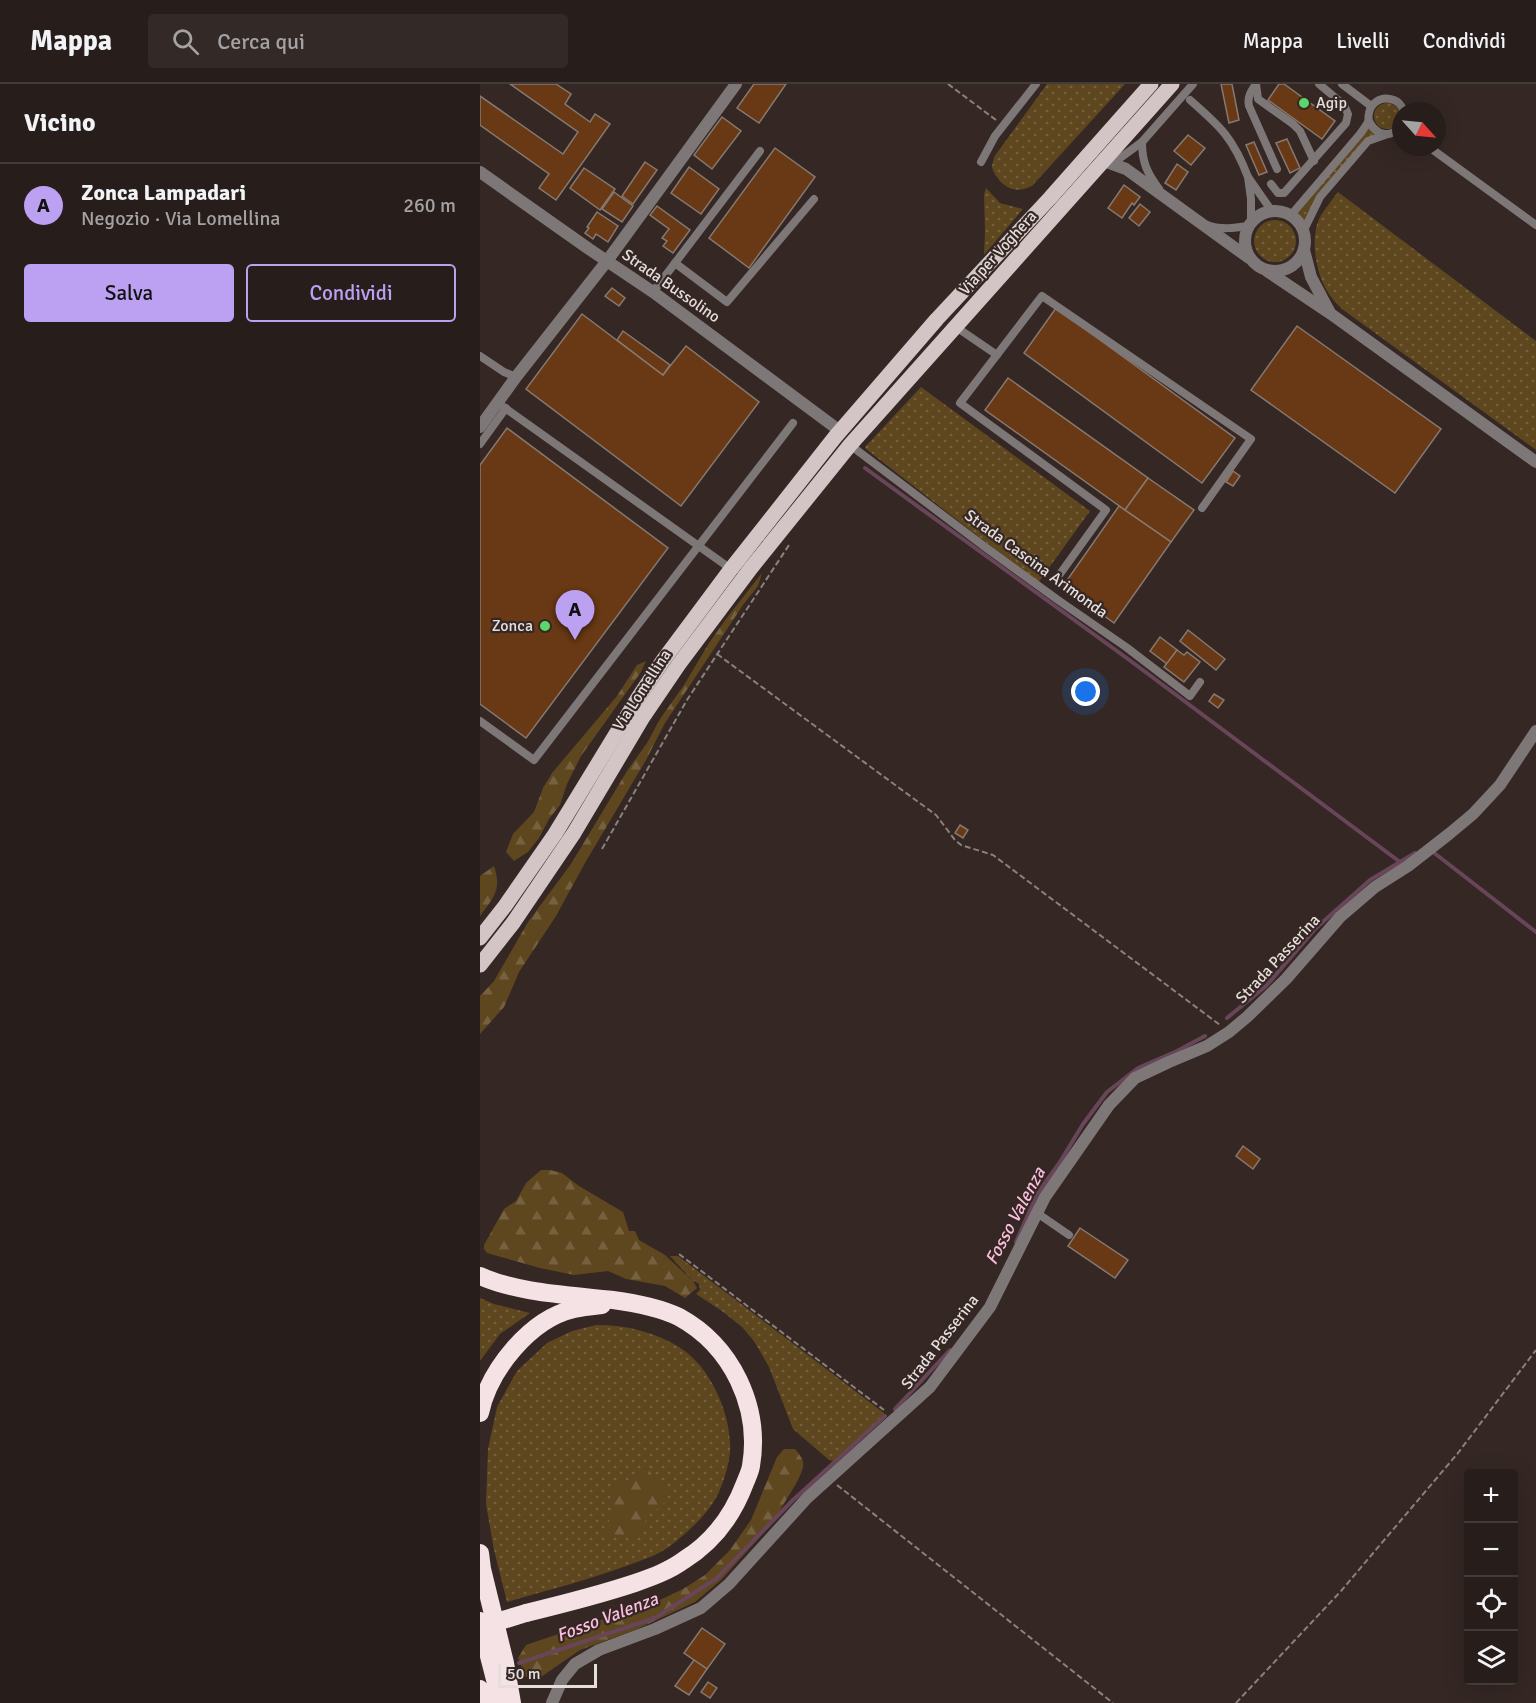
<!DOCTYPE html>
<html lang="it">
<meta charset="utf-8">
<style>
body{margin:0;font-family:Signika,sans-serif;background:#332a28;color:#f1f3f6}
.controls{position:absolute;right:18px;bottom:18px;display:grid;overflow:hidden;border-radius:6px;box-shadow:0 6px 24px #0002}
.controls button{width:54px;height:54px;display:grid;place-items:center;padding:0;border:0;border-bottom:2px solid #433b3a;background:#271d1b;color:#f1f3f6;font:30px sans-serif}
.compass{position:absolute;left:912px;top:18px;width:54px;height:54px;border-radius:50%;background:#271d1b;box-shadow:0 6px 24px #0002;rotate:117deg}
.scale{position:absolute;left:18px;bottom:15px;width:99px;box-sizing:border-box;padding-left:6px;border:3px solid #e6dedc;border-top:0;font-size:16px;line-height:21px;white-space:nowrap;color:#e6dedc;-webkit-text-stroke:4px #342724;paint-order:stroke}
.you{position:absolute;left:606px;top:608px;width:21px;height:21px;margin:-15px;border:4px solid #fff;border-radius:50%;background:#1a73e8;box-shadow:0 0 0 9px #1a73e833}
.badge{display:grid;place-items:center;width:39px;height:39px;border-radius:50%;background:#bca0f2;color:#111;font-size:20px;font-weight:700}
.pin{position:absolute;translate:-50% -50px;filter:drop-shadow(0 2px 3px #0008)}
.pin::after{content:'';position:absolute;top:32px;width:21px;height:18px;background:inherit;clip-path:polygon(0 0,100% 0,50% 100%)}
.list{margin:0;padding:0;list-style:none}
h2{display:flex;justify-content:space-between;align-items:center;height:78px;margin:0;padding:0 24px;font-size:26px}
h2 small{font-size:20px;font-weight:400;color:#a4a2a3}
.list li{display:grid;grid-template-columns:39px 1fr auto;gap:18px;align-items:center;box-sizing:border-box;height:84px;padding:0 24px;border-top:2px solid #433b3a}
.list b{display:block;font-size:22px;white-space:nowrap}
.list p{margin:0;font-size:20px;white-space:nowrap;color:#a4a2a3}
.list em{font-size:20px;font-style:normal;color:#a4a2a3}
.actions{display:flex;gap:12px;padding:18px 24px}
.actions a{flex:1;padding:14px 0;border:2px solid #bca0f2;border-radius:6px;text-align:center;font-size:21px;color:#bca0f2}
.actions .main{background:#bca0f2;color:#111}
.icon{flex:none;width:33px;height:33px;fill:none;stroke:currentColor;stroke-width:2;stroke-linecap:round;stroke-linejoin:round}
.map{position:relative;flex:none;width:1056px;height:1619px;overflow:hidden}
header{display:flex;align-items:center;gap:36px;box-sizing:border-box;height:84px;padding:0 30px;background:#271d1b;border-bottom:2px solid #433b3a}
header strong{font-size:28px}
nav{display:flex;gap:33px;margin-inline-start:auto;font-size:21px}
.search{width:420px;height:54px;background:#332a28;display:flex;align-items:center;gap:15px;box-sizing:border-box;padding:0 21px;border-radius:6px;color:#a4a2a3;font-size:22px}
main{display:flex}
aside{flex:1;background:#271d1b}
.map>svg:first-child{display:block}
.grass{fill:url(#grass-dots)}
.forest{fill:url(#forest-firs)}
.lines{fill:none;stroke-linecap:round;stroke-linejoin:round}
.stream{stroke:#684559;stroke-width:4}
.building{fill:#683914;stroke:#867971;stroke-width:1.5}
.path{stroke:#8a807d;stroke-width:2;stroke-dasharray:6 3;stroke-linecap:butt}
.lane{stroke:#7e7778;stroke-width:8}
.street{stroke:#7e7778;stroke-width:12}
.primary{stroke:#d3c4c5;stroke-width:15}
.highway{stroke:#f4e2e4;stroke-width:18}
.highway-bridge{stroke:#f4e2e4;stroke-width:18}
.poi-dot{fill:#5cd56d;stroke:#342724;stroke-width:2}
.labels{text-anchor:middle;dominant-baseline:central;stroke-width:4.5;stroke-linejoin:round;paint-order:stroke}
.poi-label{font-size:16px;fill:#e6dedc;stroke:#342724;text-anchor:start}
.street-label{font-size:16px;fill:#e6dedc;stroke:#342724}
.water-label{font-size:18px;font-style:italic;fill:#fbbede;stroke:#342724}
</style>
<header>
<strong>Mappa</strong>
<div class="search"><svg class="icon" aria-label="search" viewBox="0 0 24 24"><circle cx="10" cy="10" r="6"/><path d="M15 15l6 6"/></svg>Cerca qui</div>
<nav><a>Mappa</a><a>Livelli</a><a>Condividi</a></nav>
</header>
<main>
<aside>
<h2>Vicino<small></small></h2>
<ul class="list">
<li><span class="badge">A</span><div><b>Zonca Lampadari</b><p>Negozio · Via Lomellina</p></div><em>260 m</em></li>
</ul>
<div class="actions"><a class="main">Salva</a><a>Condividi</a></div>
</aside>
<div class="map">
<svg width="1056" height="1619" viewBox="0 0 1056 1619">
<defs>
<pattern id="grass-dots" width="8" height="8" patternUnits="userSpaceOnUse" patternTransform="scale(1.5)"><rect width="8" height="8" fill="#5e471f"/><path d="M2 2h.1M6 6h.1" fill="none" stroke="#75613f" stroke-width="1.8" stroke-linecap="round"/></pattern>
<pattern id="forest-firs" width="22" height="20" patternUnits="userSpaceOnUse" patternTransform="scale(1.5)"><rect width="22" height="20" fill="#5e471f"/><path d="M5 1l3.5 6h-7zM16 11l3.5 6h-7z" fill="#75613f"/></pattern>
</defs>
<rect width="100%" height="100%" fill="#342724"/>
<g class="grass">
<path d="M567,0H645L552,102C540,108 529,107 520,97C517,93 513,88 512,83C512,80 514,76 514,73Z"/>
<circle cx="907" cy="32" r="13"/>
<path d="M889,41L898,50L885,55L824,139L816,130Z"/>
<path d="M506,104L520,119L543,125L504,171L505,147L504,111Z"/>
<path d="M858,108L1056,257V366L862,225C857,220 851,214 847,207C836,189 830,155 839,135C844,126 852,116 858,108Z"/>
<circle cx="795" cy="157" r="21"/>
<path d="M441,303L610,427L558,499L386,365L385,363Z"/>
<path d="M190,1172H198L404,1329V1331L354,1377L349,1376L313,1345L289,1283L274,1257L262,1243L242,1227L216,1210L220,1206L219,1200L212,1196Z"/>
<path d="M0,1214L14,1220L50,1229L20,1250L0,1277Z"/>
<path d="M116,1241C147,1241 176,1248 202,1265C230,1284 249,1326 250,1359C251,1375 245,1394 239,1408C230,1428 211,1445 194,1459C181,1470 165,1475 149,1481C109,1496 68,1506 27,1518L14,1466L6,1420L8,1365L17,1323L37,1287L67,1259L92,1247Z"/>
</g>
<g class="forest">
<path d="M282,489L278,502L263,521L185,639L166,676L105,779L76,832L39,888L24,923L0,950V912L14,897L48,838L91,780L147,687L167,659L180,635L204,601L229,559L249,531Z"/>
<path d="M166,577L161,588L101,672L87,700L80,721L69,735L59,754L48,768L34,777L26,768L33,750L54,728L63,704L72,689L137,612L157,581Z"/>
<path d="M14,782C22,806 14,813 0,832V792Z"/>
<path d="M61,1086H70L82,1089L99,1102L143,1128L149,1147H155L159,1156L185,1171L213,1197L217,1204L205,1214L185,1202L146,1195L128,1187L94,1191L60,1184L7,1169L4,1165V1161L24,1125L36,1117L46,1099Z"/>
<path d="M304,1365H315C318,1369 322,1373 323,1378C326,1390 301,1421 295,1436L241,1496L215,1518L155,1546L100,1566L58,1595L46,1593L38,1574L46,1561L114,1538L163,1524L203,1505L225,1491L250,1466L271,1436L297,1373Z"/>
<path d="M170,1387L174,1396L183,1401C187,1419 186,1422 169,1429L161,1448L157,1452L145,1454L135,1452L125,1454C122,1444 131,1437 133,1427C133,1421 129,1414 130,1408C132,1398 143,1401 149,1398C160,1391 156,1389 170,1387Z"/>
</g>
<g class="lines">
<g class="stream">
<path d="M385,384L648,575L920,778"/>
<path d="M953,768L1056,848"/>
<path d="M747,934L786,902L836,844L890,796L935,769"/>
<path d="M536,1158L557,1110L580,1078L603,1040L627,1008L658,984L697,967L725,952"/>
<path d="M415,1325L470,1266"/>
<path d="M39,1579L175,1534L237,1494L313,1416L405,1332"/>
</g>
</g>
<g class="building">
<path d="M30,0H76L91,10L85,20L110,38L115,30L130,40L76,116L59,104L69,90L0,41V12L83,70L98,48Z"/>
<path d="M274,0H306L279,39L257,24Z"/>
<path d="M741,0H752L759,36L749,39Z"/>
<path d="M799,0H804L855,37L842,55L788,16Z"/>
<path d="M242,33L261,47L232,85L214,71Z"/>
<path d="M708,51L725,64L711,81L694,67Z"/>
<path d="M807,55L820,84L810,89L796,59Z"/>
<path d="M774,58L787,88L779,91L766,61Z"/>
<path d="M295,64L335,93L269,184L229,154Z"/>
<path d="M165,78L177,86L153,120L142,112Z"/>
<path d="M697,80L708,88L696,106L685,99Z"/>
<path d="M209,83L239,105L221,130L191,109Z"/>
<path d="M104,84L135,105L120,126L90,104Z"/>
<path d="M644,101L660,113L654,121L652,119L642,134L628,124Z"/>
<path d="M134,108L153,122L142,138L122,125Z"/>
<path d="M660,120L670,128L659,142L649,134Z"/>
<path d="M177,122L210,146L193,169L183,162L187,157L182,154L189,145L170,131Z"/>
<path d="M117,128L138,142L128,158L116,150L113,155L105,149L109,144L107,143Z"/>
<path d="M132,204L145,214L139,222L125,212Z"/>
<path d="M576,224L755,354L722,399L544,269Z"/>
<path d="M102,230L183,291L206,262L279,318L201,422L46,305Z"/>
<path d="M817,242L961,345L915,409L771,306Z"/>
<path d="M143,247L190,281L183,291L137,256Z"/>
<path d="M528,294L668,394L645,426L505,326Z"/>
<path d="M27,344L188,464L46,654L0,620V381Z"/>
<path d="M753,387L760,392L753,402L746,398Z"/>
<path d="M668,394L714,426L691,458L645,426Z"/>
<path d="M639,422L691,458L634,539L583,502Z"/>
<path d="M708,546L745,575L736,586L700,557Z"/>
<path d="M680,553L697,566L687,580L670,567Z"/>
<path d="M697,566L704,571L707,568L720,578L704,598L684,583Z"/>
<path d="M734,610L744,616L738,624L729,617Z"/>
<path d="M480,741L488,746L483,754L475,749Z"/>
<path d="M763,1062L780,1075L773,1085L756,1072Z"/>
<path d="M600,1144L648,1176L635,1194L588,1162Z"/>
<path d="M222,1544L245,1560L227,1585L204,1569Z"/>
<path d="M214,1576L227,1585L209,1611L195,1602Z"/>
<path d="M228,1598L237,1604L230,1614L221,1608Z"/>
</g>
<g class="lines">
<g class="path">
<path d="M468,0L516,36"/>
<path d="M237,570L456,731L475,756L481,761L513,771L740,941"/>
<path d="M122,765L207,616L309,461"/>
<path d="M199,1170L404,1326"/>
<path d="M357,1401L633,1619"/>
<path d="M756,1619L861,1507L978,1369L1056,1266"/>
</g>
<g class="lane">
<path d="M776,0L778,15L813,40L820,47L834,77"/>
<path d="M776,0C771,7 767,13 769,22L797,85"/>
<path d="M862,0L891,22"/>
<path d="M710,16C741,43 753,54 768,93"/>
<path d="M889,37C896,52 910,54 921,43"/>
<path d="M662,58C662,78 667,89 679,105"/>
<path d="M949,63L1056,141"/>
<path d="M501,78L515,52L556,0"/>
<path d="M632,80L662,58L713,0"/>
<path d="M791,100L798,109H804L866,39L868,30L864,21L839,0"/>
<path d="M811,131L880,50C882,47 886,42 888,38C889,35 888,32 889,29C891,19 900,13 910,15C918,16 921,21 924,27"/>
<path d="M771,138V115L768,93L791,126"/>
<path d="M727,141C740,146 755,144 768,142"/>
<path d="M824,146L840,113L888,57L908,50"/>
<path d="M195,179L247,218L334,115"/>
<path d="M173,208L280,67"/>
<path d="M476,243L517,271"/>
<path d="M0,272L24,288L36,293"/>
<path d="M18,319L251,485"/>
<path d="M0,360L26,324"/>
<path d="M370,361L505,463L578,516L646,563L710,612L720,598"/>
<path d="M580,490L626,426L480,319L562,212L771,355L722,424"/>
<path d="M0,637L54,676L313,339"/>
<path d="M557,1129L589,1151"/>
</g>
<g class="street">
<path d="M624,77L646,85L769,174"/>
<path d="M0,88L109,165L173,208L360,347"/>
<circle cx="795" cy="157" r="30"/>
<path d="M824,166L831,193L849,227"/>
<path d="M787,187L851,230L1056,378"/>
<path d="M0,343L36,293L127,177L256,0"/>
<path d="M72,1619L82,1596L95,1580L119,1566L175,1545L221,1524L249,1500L327,1414L450,1303L510,1223L565,1113L629,1021L655,994L689,978L727,962L749,948L767,933L806,895L860,833L895,803L928,782L969,750L993,730L1020,701L1056,647"/>
</g>
<g class="primary">
<path d="M0,854L25,822L75,750L158,614L184,575L251,485L355,353L457,235L570,114L671,0"/>
<path d="M0,881L33,839L94,749L163,633L199,580L271,484L370,361L692,0"/>
</g>
<g class="highway">
<path d="M0,1192C37,1209 92,1211 133,1216C156,1219 178,1223 199,1233C252,1262 281,1323 271,1382C270,1388 267,1394 265,1399C253,1431 233,1458 204,1476C189,1487 172,1493 155,1499C119,1511 83,1520 46,1529"/>
<path d="M0,1329C9,1286 50,1235 94,1225C103,1223 113,1222 122,1221"/>
<path d="M0,1469L2,1485L25,1579L32,1619"/>
<path d="M0,1537L21,1619"/>
<path d="M0,1605L4,1619"/>
</g>
<path class="highway-bridge" d="M0,1543L46,1529"/>
</g>
<g class="poi-dot">
<circle cx="824" cy="19" r="6"/>
<circle cx="65" cy="542" r="6"/>
</g>
<g class="labels">
<g class="poi-label">
<text x="836" y="19">Agip</text>
<text x="53" y="542" text-anchor="end">Zonca</text>
</g>
<g class="street-label">
<text transform="translate(518 169) rotate(-48)">Via per Voghera</text>
<text transform="translate(191 202) rotate(35)">Strada Bussolino</text>
<text transform="translate(556 480) rotate(36)">Strada Cascina Arimonda</text>
<text transform="translate(162 606) rotate(-57)">Via Lomellina</text>
<text transform="translate(798 875) rotate(-47)">Strada Passerina</text>
<text transform="translate(460 1258) rotate(-52)">Strada Passerina</text>
</g>
<g class="water-label">
<text transform="translate(535 1132) rotate(-62)">Fosso Valenza</text>
<text transform="translate(127 1533) rotate(-21)">Fosso Valenza</text>
</g>
</g>
</svg>
<div class="controls">
<button>+</button>
<button>−</button>
<button><svg class="icon" aria-label="locate" viewBox="0 0 24 24"><circle cx="12" cy="12" r="6"/><path d="M12 2v4M12 18v4M2 12h4M18 12h4"/></svg></button>
<button><svg class="icon" aria-label="layers" viewBox="0 0 24 24"><path d="M12 4l9 5-9 5-9-5zM3 14l9 5 9-5"/></svg></button>
</div>
<svg class="compass" viewBox="-18 -18 36 36"><path d="M0-13l5 13h-10z" fill="#e53935"/><path d="M0 13l5-13h-10z" fill="#a4a2a3"/></svg>
<div class="scale">50 m</div>
<div class="you"></div>
<div class="pin badge" style="left:95px;top:556px">A</div>
</div>
</main>
